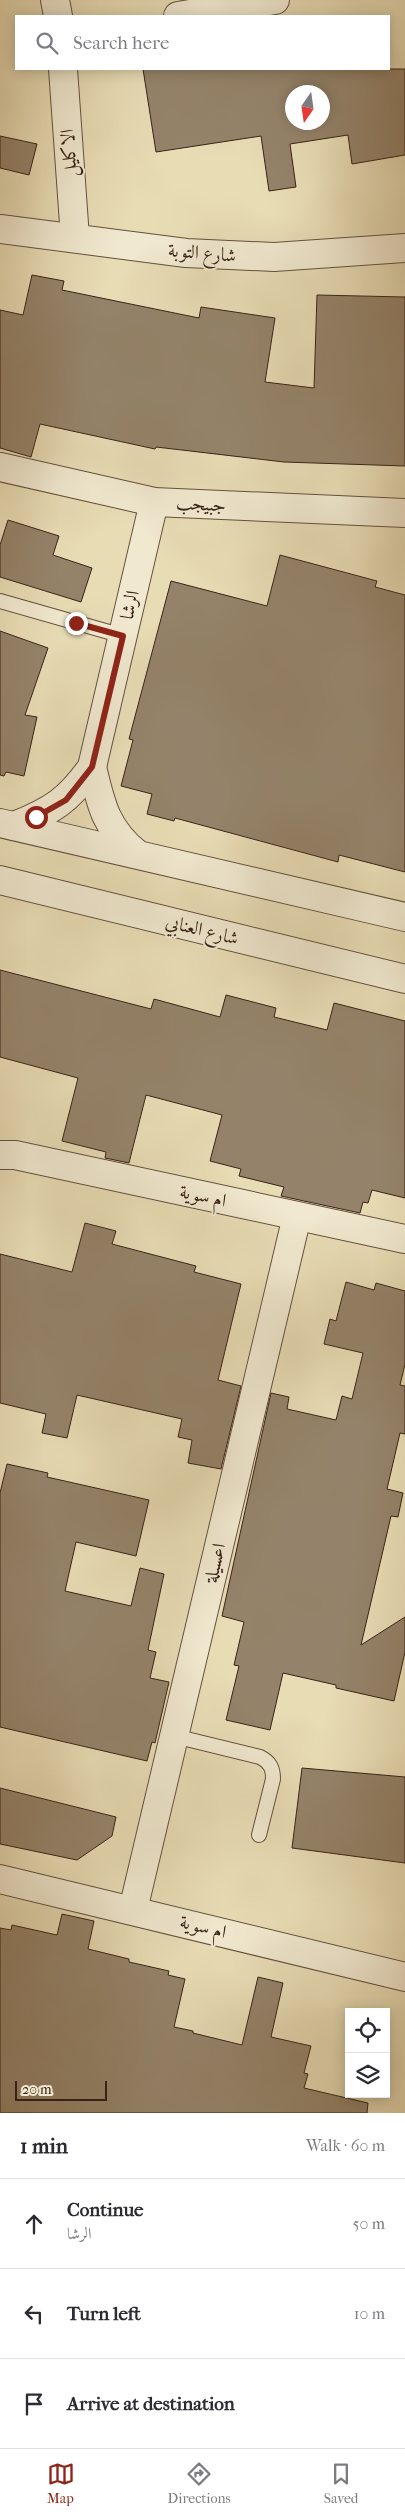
<!DOCTYPE html>
<meta charset="utf-8">
<style>
body{margin:0;font-family:"IM FELL French Canon",Amiri,serif;background:#f7f7f7;color:#2b2b33}
.controls{position:absolute;right:15px;bottom:15px;display:grid;overflow:hidden;border-radius:0px;box-shadow:0 2px 12px #0003}
.controls button{width:45px;height:45px;display:grid;place-items:center;padding:0;border:0;border-bottom:1px solid #e1e1e2;background:#fff;color:#2b2b33;font:25px sans-serif}
.compass{position:absolute;left:285px;top:85px;width:45px;height:45px;border-radius:50%;background:#fff;box-shadow:0 2px 12px #0003;rotate:193deg}
.scale{position:absolute;left:15px;bottom:12px;width:92px;box-sizing:border-box;padding-left:5px;border:2px solid #392318;border-top:0;font-size:14px;line-height:18px;white-space:nowrap;color:#392318;-webkit-text-stroke:4px #f0e8cf;paint-order:stroke}
.stop{position:absolute;width:15px;height:15px;margin:-11px;border:4px solid #8f2418;border-radius:50%;background:#fff}
.stop.end{background:#8f2418;border-color:#fff;box-shadow:0 1px 5px #0008}
.list{margin:0;padding:0;list-style:none}
h2{display:flex;justify-content:space-between;align-items:center;height:65px;margin:0;padding:0 20px;font-size:21px}
h2 small{font-size:16px;font-weight:400;color:#7c7c81}
.list li{display:grid;grid-template-columns:32px 1fr auto;gap:15px;align-items:center;box-sizing:border-box;height:90px;padding:0 20px;border-top:1px solid #e1e1e2}
.list b{display:block;font-size:19px;white-space:nowrap}
.list p{margin:0;font-size:16px;white-space:nowrap;color:#7c7c81}
.list em{font-size:16px;font-style:normal;color:#7c7c81}
.icon{flex:none;width:28px;height:28px;fill:none;stroke:currentColor;stroke-width:2;stroke-linecap:round;stroke-linejoin:round}
.map{position:relative;flex:none;width:405px;height:2113px;overflow:hidden}
.search{position:absolute;background:#fff;box-shadow:0 2px 12px #0003;left:15px;right:15px;top:15px;height:55px;display:flex;align-items:center;gap:12px;box-sizing:border-box;padding:0 18px;border-radius:0px;color:#7c7c81;font-size:19px}
.sheet{height:335px;background:#fff}
nav{display:flex;justify-content:space-around;align-items:center;box-sizing:border-box;height:70px;border-top:1px solid #e1e1e2;background:#fff;font-size:14px;color:#7c7c81}
nav a{display:grid;justify-items:center;gap:2px}
nav .on{color:#8f2418}
.map>svg:first-child{display:block}
.building{fill:#94836a;stroke:#392318;fill-rule:evenodd}
.lines{fill:none;stroke-linecap:round;stroke-linejoin:round}
.service-casing{stroke:#65513f;stroke-width:16}
.minor-casing{stroke:#65513f;stroke-width:30}
.tertiary-casing{stroke:#65513f;stroke-width:30}
.service{stroke:#f0e8cf;stroke-width:14}
.minor{stroke:#f0e8cf;stroke-width:28}
.tertiary{stroke:#f0e8cf;stroke-width:28}
.route{stroke:#8f2418;stroke-width:6}
.labels{text-anchor:middle;dominant-baseline:central;stroke-width:4;stroke-linejoin:round;paint-order:stroke}
.street-label{font-size:19px;fill:#392318;stroke:#f0e8cf}
</style>
<div class="map">
<svg width="405" height="2113" viewBox="0 0 405 2113">
<rect width="100%" height="100%" fill="#e8dcb5"/>
<filter id="stains"><feTurbulence type="fractalNoise" baseFrequency=".004" numOctaves="4"/><feColorMatrix values="0 0 0 0 .2 0 0 0 0 .09 0 0 0 0 .02 0 0 0 .5 -.17"/></filter>
<radialGradient id="worn" r=".72"><stop offset=".6" stop-color="#630" stop-opacity="0"/><stop offset="1" stop-color="#630" stop-opacity=".3"/></radialGradient>
<g class="building">
<path d="M143,69H405V155L352,164L348,135L290,144L296,187L269,191L261,136L156,152ZM292,92H322V122H292Z"/>
<path d="M0,136L37,144L29,175L0,168Z"/>
<path d="M32,275L64,281L62,290L199,318L201,307L275,318L265,382L314,388L317,295L405,297V466L284,462L156,447L155,449L40,424L31,457L0,448V310L23,315Z"/>
<path d="M8,520L59,536L53,555L92,568L81,602L0,577V545Z"/>
<path d="M280,555L377,581L375,587L405,595V872L339,855L338,862L175,818L174,821L147,814L152,794L121,786L133,740L129,739L171,581L267,606Z"/>
<path d="M0,631L48,648L25,715L37,717L24,776L6,772L4,776L0,775Z"/>
<path d="M0,970L151,1009L154,999L220,1017L226,995L276,1008L274,1017L327,1030L334,1003L405,1021V1198L372,1190L368,1203L363,1202L360,1213L281,1196L284,1187L239,1176L241,1169L210,1161L222,1115L146,1095L129,1163L105,1158L106,1152L62,1141L78,1078L0,1057Z"/>
<path d="M85,1223L116,1231L112,1244L196,1266L194,1272L241,1284L218,1380L241,1386L221,1469L188,1463L192,1440L178,1437L182,1419L77,1395L67,1438L42,1433L46,1414L0,1403V1254L72,1272Z"/>
<path d="M346,1282L374,1290L376,1283L405,1291V1364L400,1385L405,1386V1434L400,1433L387,1489L403,1493L398,1517L391,1516L361,1645L405,1617V1652L394,1701L336,1688V1685L283,1673L270,1730L226,1720L239,1666L234,1665L244,1622L222,1616L271,1393L289,1397L287,1409L336,1420L342,1396L352,1399L363,1353L324,1344L330,1319L336,1321Z"/>
<path d="M7,1464L48,1473L47,1477L149,1500L136,1556L76,1542L65,1591L131,1606L140,1568L164,1574L148,1650L156,1652L150,1678L169,1682L155,1743L152,1742L147,1761L0,1727V1493Z"/>
<path d="M302,1768L405,1777V1863L292,1848Z"/>
<path d="M0,1788L116,1817L112,1836L77,1860L0,1844Z"/>
<path d="M62,1914L94,1921L88,1949L129,1959V1962L169,1971L168,1975L185,1979L174,2027L193,2031V2033L242,2045L258,1977L283,1983L271,2037L311,2046L304,2073L308,2074L304,2088L368,2103L367,2113H0V1928L11,1930L12,1925L57,1935Z"/>
</g>
<g class="lines">
<defs>
<g id="service">
<path d="M0,601L123,636"/>
<path d="M174,1736L260,1757C270,1762 273,1768 273,1779L259,1835"/>
</g>
<g id="minor">
<path d="M55,0L58,16"/>
<path d="M178,16L275,0"/>
<path d="M63,69L75,238"/>
<path d="M0,467L154,502L405,513"/>
<path d="M92,767C101,805 106,829 137,854"/>
<path d="M14,826C52,811 69,800 92,767L154,502"/>
<path d="M0,1155H15L405,1239"/>
<path d="M0,1879L405,1977"/>
<path d="M133,1910L297,1216"/>
</g>
<g id="tertiary">
<path d="M0,229L186,253L274,257L405,248"/>
<path d="M0,823L405,917"/>
<path d="M0,880L405,979"/>
</g>
</defs>
<use href="#service" class="service-casing"/>
<use href="#minor" class="minor-casing"/>
<use href="#tertiary" class="tertiary-casing"/>
<use href="#service" class="service"/>
<use href="#minor" class="minor"/>
<use href="#tertiary" class="tertiary"/>
</g>
<g class="lines">
<path class="route" d="M36,817L66,800L92,767L123,636L76,623"/>
</g>
<g class="labels">
<g class="street-label">
<text transform="translate(69 153) rotate(-94)">الاكليل</text>
<text transform="translate(202 253) rotate(5)">شارع التوبة</text>
<text transform="translate(201 504) rotate(3)">جبيجب</text>
<text transform="translate(130 605) rotate(-77)">الرشا</text>
<text transform="translate(202 930) rotate(14)">شارع العنابي</text>
<text transform="translate(203 1196) rotate(12)">ام سوية</text>
<text transform="translate(215 1563) rotate(-77)">اعسيلة</text>
<text transform="translate(203 1927) rotate(14)">ام سوية</text>
</g>
</g>
<rect width="100%" height="100%" filter="url(#stains)"/>
<rect width="100%" height="100%" fill="url(#worn)"/>
</svg>
<div class="controls">
<button><svg class="icon" aria-label="locate" viewBox="0 0 24 24"><circle cx="12" cy="12" r="6"/><path d="M12 2v4M12 18v4M2 12h4M18 12h4"/></svg></button>
<button><svg class="icon" aria-label="layers" viewBox="0 0 24 24"><path d="M12 4l9 5-9 5-9-5zM3 14l9 5 9-5"/></svg></button>
</div>
<svg class="compass" viewBox="-18 -18 36 36"><path d="M0-13l5 13h-10z" fill="#e53935"/><path d="M0 13l5-13h-10z" fill="#7c7c81"/></svg>
<div class="scale">20 m</div>
<div class="stop" style="left:36px;top:817px"></div>
<div class="stop end" style="left:76px;top:623px"></div>
<div class="search"><svg class="icon" aria-label="search" viewBox="0 0 24 24"><circle cx="10" cy="10" r="6"/><path d="M15 15l6 6"/></svg>Search here</div>
</div>
<section class="sheet">
<h2>1 min<small>Walk · 60 m</small></h2>
<ul class="list">
<li><svg class="icon" aria-label="ahead" viewBox="0 0 24 24"><path d="M12 20V5M6 11l6-6 6 6"/></svg><div><b>Continue</b><p>الرشا</p></div><em>50 m</em></li>
<li><svg class="icon" aria-label="left" viewBox="0 0 24 24"><path d="M17 20v-9H6M10 6l-5 5 5 5"/></svg><div><b>Turn left</b></div><em>10 m</em></li>
<li><svg class="icon" aria-label="arrive" viewBox="0 0 24 24"><path d="M6 21V4h12l-3 4 3 4H6"/></svg><div><b>Arrive at destination</b></div></li>
</ul>
</section>
<nav>
<a class="on"><svg class="icon" aria-label="map" viewBox="0 0 24 24"><path d="M3 6l6-2 6 2 6-2v14l-6 2-6-2-6 2zM9 4v14M15 6v14"/></svg>Map</a>
<a><svg class="icon" aria-label="directions" viewBox="0 0 24 24"><path d="M12 3l9 9-9 9-9-9zM9 14v-3h6M13 9l2 2-2 2"/></svg>Directions</a>
<a><svg class="icon" aria-label="saved" viewBox="0 0 24 24"><path d="M7 4h10v16l-5-4-5 4z"/></svg>Saved</a>
</nav>
